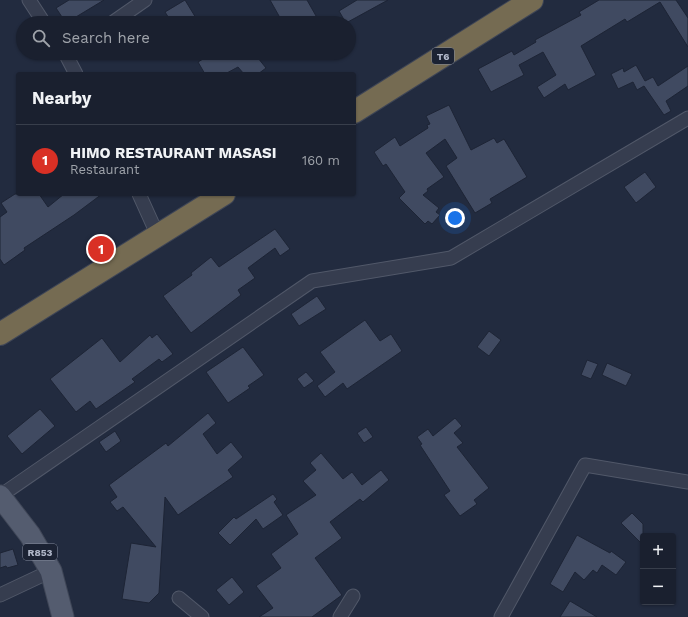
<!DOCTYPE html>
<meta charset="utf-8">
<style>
body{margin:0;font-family:"Work Sans",sans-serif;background:#272d3b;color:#f1f3f6}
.controls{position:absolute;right:12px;bottom:12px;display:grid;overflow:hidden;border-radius:4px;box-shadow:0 1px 3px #0004}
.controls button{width:36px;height:36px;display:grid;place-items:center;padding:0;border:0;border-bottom:1px solid #383e4b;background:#1a202f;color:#f1f3f6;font:20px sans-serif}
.you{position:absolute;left:455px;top:218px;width:14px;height:14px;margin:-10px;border:3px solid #fff;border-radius:50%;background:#1a73e8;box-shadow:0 0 0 6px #1a73e833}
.badge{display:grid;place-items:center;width:26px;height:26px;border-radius:50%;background:#d93025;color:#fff;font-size:13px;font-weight:700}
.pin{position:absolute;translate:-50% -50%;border:2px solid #fff;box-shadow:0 1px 4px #0006}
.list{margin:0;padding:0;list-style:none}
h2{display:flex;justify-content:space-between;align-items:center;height:52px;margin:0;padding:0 16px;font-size:17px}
h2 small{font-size:13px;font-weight:400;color:#9fa3aa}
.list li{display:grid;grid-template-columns:26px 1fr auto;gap:12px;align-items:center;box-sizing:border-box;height:72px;padding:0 16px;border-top:1px solid #383e4b}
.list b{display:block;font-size:15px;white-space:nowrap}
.list p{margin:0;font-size:13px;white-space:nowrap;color:#9fa3aa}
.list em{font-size:13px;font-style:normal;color:#9fa3aa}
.icon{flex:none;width:22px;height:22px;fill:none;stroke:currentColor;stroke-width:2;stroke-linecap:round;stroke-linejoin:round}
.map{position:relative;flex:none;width:688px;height:617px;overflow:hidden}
.search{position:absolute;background:#1a202f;box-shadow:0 1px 3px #0004;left:16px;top:16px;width:340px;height:44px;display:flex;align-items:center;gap:10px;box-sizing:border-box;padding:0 14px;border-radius:22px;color:#9fa3aa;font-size:15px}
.panel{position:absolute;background:#1a202f;box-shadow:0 1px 3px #0004;left:16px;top:72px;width:340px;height:124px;border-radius:4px}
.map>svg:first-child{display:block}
.building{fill:#404a61;stroke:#1d2435}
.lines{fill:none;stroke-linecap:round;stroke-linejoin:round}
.street-casing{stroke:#515869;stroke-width:15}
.primary-casing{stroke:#3f4657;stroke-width:23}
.highway-casing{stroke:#3e4556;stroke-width:24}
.street{stroke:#363d4f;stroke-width:13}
.primary{stroke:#545c6f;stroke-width:21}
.highway{stroke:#756b52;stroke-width:22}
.labels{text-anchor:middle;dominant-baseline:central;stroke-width:3;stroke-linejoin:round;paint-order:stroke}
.shield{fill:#1b2233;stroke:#848b9d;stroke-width:1}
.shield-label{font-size:10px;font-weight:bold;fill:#b1b8ca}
</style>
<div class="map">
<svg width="688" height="617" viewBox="0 0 688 617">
<rect width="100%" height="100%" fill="#222b3f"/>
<g class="building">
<path d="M69,0H104L66,23L56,8Z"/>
<path d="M185,0L199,23H172L165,12Z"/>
<path d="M270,0H307L320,23H283Z"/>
<path d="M357,0H388L346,23L339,11Z"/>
<path d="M599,0H676L688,18V47L660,2L627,22L625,19L581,46L596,75L568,90L565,84L544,98L537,87L556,75L543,52L519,65L524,75L491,92L478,69L512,51L514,55L536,42L535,40L581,15L579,12Z"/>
<path d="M213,53H235L238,58L245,53H254L266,68L258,74H244L238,67L225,74H205L198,62Z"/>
<path d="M636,65L645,81L653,77L658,86L688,66V86L666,101L671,111L664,115L644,86L637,90L633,82L618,89L611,74L623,68L624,72Z"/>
<path d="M449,105L471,150L494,138L497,143L504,139L527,177L490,199L492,203L475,213L446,166L457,158L445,139L426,153L444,177L427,189L428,191L423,195L439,208L436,212L440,215L432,224L428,221L425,224L399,198L405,192L386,164L383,166L374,152L395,137L400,146L428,128L427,125L430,124L426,116Z"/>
<path d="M645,172L656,187L636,203L624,187Z"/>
<path d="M15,194H39L48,207L64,194H102L74,215L24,248L25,250L4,265L0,259V217L7,212L1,203Z"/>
<path d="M275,229L290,249L280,256L275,248L248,268L255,278L238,290L241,295L191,333L163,296L192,275L191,273L211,257L219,267Z"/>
<path d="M317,296L326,309L299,326L291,314Z"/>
<path d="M365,320L380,341L391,334L402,351L347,389L343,383L325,397L317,386L335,372L320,352Z"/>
<path d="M489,331L501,340L489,356L477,347Z"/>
<path d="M157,334L173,354L162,362L159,359L132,379L135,382L96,409L90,401L76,412L50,379L102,338L120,362L150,335L152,338Z"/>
<path d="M243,347L264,375L248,386L250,388L228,403L206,372Z"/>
<path d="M587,360L598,364L591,379L581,375Z"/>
<path d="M607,363L632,374L626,386L602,375Z"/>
<path d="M306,372L314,381L304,388L297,379Z"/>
<path d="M40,409L55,426L22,454L7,436Z"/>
<path d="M208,413L216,423L203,434L217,454L231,442L243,457L228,470L233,477L178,515L165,497L159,593L149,603L122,599L131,543L156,547L123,507L117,511L110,502L117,497L109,485L166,443L168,446Z"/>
<path d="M455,418L462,426L454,433L463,443L457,447L489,488L474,500L477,504L460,516L444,495L450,491L420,445L422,444L417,437L428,429L433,436Z"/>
<path d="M366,427L373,437L364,443L357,433Z"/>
<path d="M115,431L121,441L106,452L99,442Z"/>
<path d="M321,453L343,479L352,472L362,485L381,470L389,480L363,502L360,499L330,522L342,538L315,558L342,595L312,617H259L273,608L256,586L281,568L271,554L298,534L286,515L316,495L303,481L316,470L310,463Z"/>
<path d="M273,494L277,499L274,502L283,515L263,529L256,519L230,545L218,533L234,517L236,519Z"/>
<path d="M632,513L643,524V545L621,523Z"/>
<path d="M577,535L610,553L611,551L626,562L616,575L602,565L597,573L593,570L584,580L575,572L563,592L550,584Z"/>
<path d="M13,549L18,565L7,568L6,566L0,568V553Z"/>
<path d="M232,577L244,592L229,605L216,590Z"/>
<path d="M570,601L597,617H560Z"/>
</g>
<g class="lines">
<defs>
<g id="street">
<path d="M29,0L44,23"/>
<path d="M112,23L145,0"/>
<path d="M65,53L76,74"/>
<path d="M139,194L158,236"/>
<path d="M0,496L312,281L451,258L688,118"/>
<path d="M0,595L51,571"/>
<path d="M179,598L202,617"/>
<path d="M340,617L353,596"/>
<path d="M501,617L585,465L688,482"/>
</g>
<path id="primary" d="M0,496L30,535L51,571L63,617"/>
<g id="highway">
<path d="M354,112L532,0"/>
<path d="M0,334L224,194"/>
</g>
</defs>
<use href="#street" class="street-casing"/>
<use href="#primary" class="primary-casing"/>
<use href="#highway" class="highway-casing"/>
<use href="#street" class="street"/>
<use href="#primary" class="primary"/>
<use href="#highway" class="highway"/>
</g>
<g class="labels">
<g class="shield">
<rect x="432" y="48" width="22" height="16" rx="3"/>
<rect x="23" y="544" width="34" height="16" rx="3"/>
</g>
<g class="shield-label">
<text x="443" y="56">T6</text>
<text x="40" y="552">R853</text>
</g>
</g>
</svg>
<div class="controls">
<button>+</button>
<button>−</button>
</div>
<div class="you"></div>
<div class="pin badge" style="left:101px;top:249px">1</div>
<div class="search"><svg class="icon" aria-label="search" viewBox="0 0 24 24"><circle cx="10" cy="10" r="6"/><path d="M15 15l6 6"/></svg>Search here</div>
<section class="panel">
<h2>Nearby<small></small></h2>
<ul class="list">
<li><span class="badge">1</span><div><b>HIMO RESTAURANT MASASI</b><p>Restaurant</p></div><em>160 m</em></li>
</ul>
</section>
</div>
